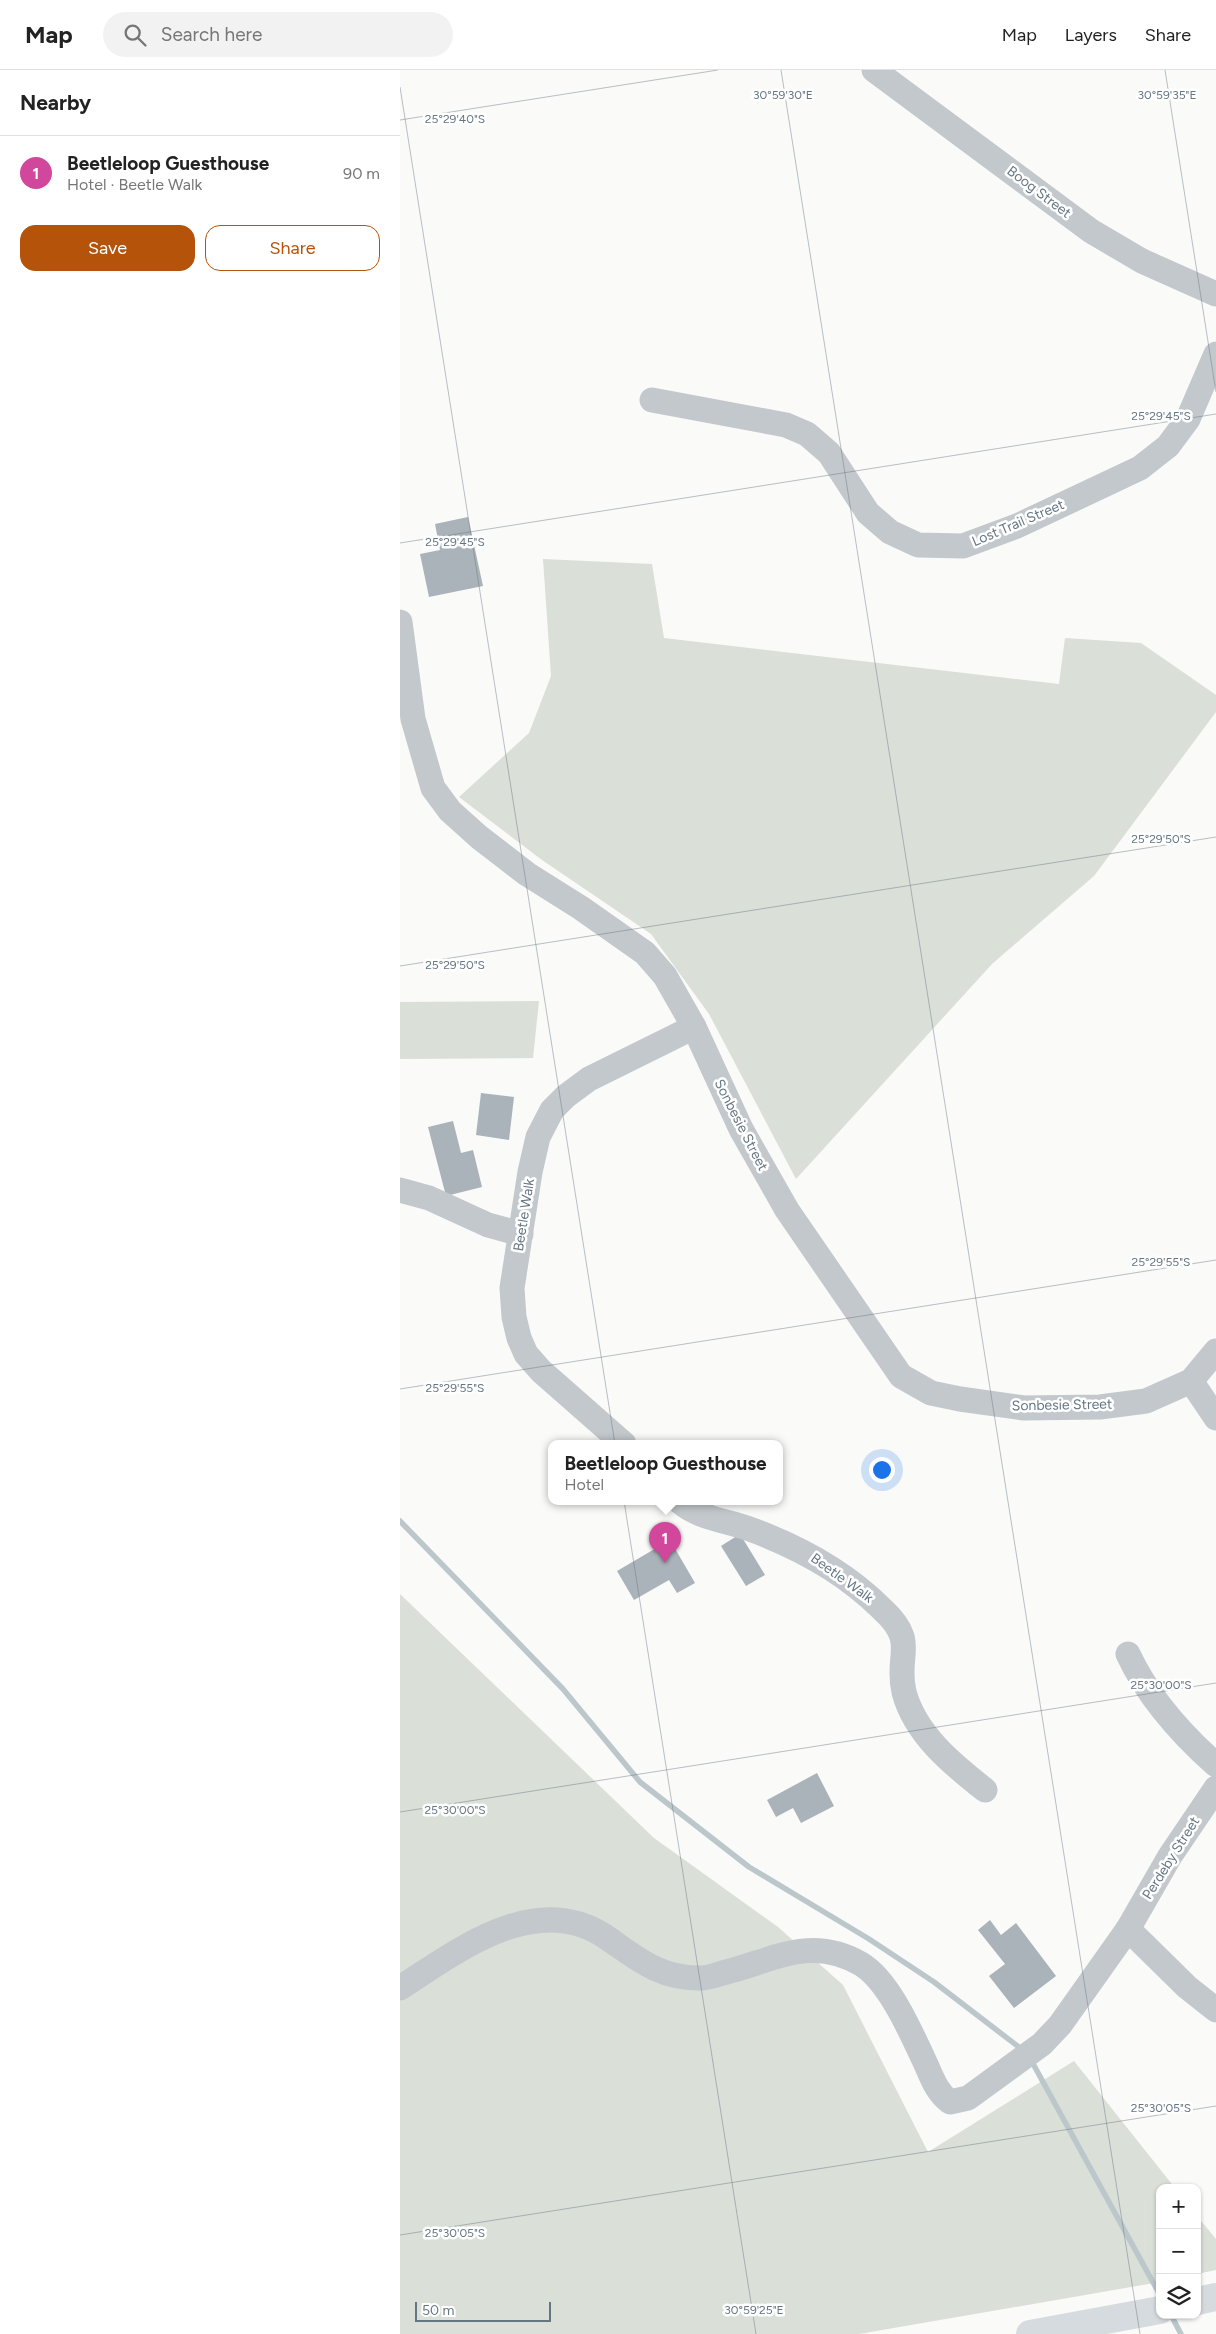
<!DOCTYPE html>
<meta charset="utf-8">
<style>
body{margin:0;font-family:Figtree,sans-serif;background:#f2f2f2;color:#222}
.controls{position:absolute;right:15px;bottom:15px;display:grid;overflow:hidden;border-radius:10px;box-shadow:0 1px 4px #0004}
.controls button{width:45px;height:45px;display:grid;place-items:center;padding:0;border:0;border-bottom:1px solid #e0e0e0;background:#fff;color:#222;font:25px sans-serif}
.scale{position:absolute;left:15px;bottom:12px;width:136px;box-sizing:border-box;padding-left:5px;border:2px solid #657683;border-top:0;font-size:14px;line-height:18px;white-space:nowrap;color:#657683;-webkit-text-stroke:4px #fff;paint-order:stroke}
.you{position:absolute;left:481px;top:1399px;width:18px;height:18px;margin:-12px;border:4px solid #fff;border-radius:50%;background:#1a73e8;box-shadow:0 0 0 8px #1a73e833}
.badge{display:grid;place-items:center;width:32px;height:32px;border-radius:50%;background:#b45309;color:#fff;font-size:16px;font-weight:700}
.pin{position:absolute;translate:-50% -41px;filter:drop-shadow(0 1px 2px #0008)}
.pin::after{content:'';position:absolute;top:26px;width:18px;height:15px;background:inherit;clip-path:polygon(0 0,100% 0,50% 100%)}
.popup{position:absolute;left:148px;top:1370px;width:235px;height:65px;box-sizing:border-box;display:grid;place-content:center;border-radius:10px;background:#fff;filter:drop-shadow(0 1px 4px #0005);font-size:16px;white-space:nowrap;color:#767676}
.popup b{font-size:19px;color:#222}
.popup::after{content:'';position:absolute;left:50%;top:100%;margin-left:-10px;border:10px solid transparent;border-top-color:#fff}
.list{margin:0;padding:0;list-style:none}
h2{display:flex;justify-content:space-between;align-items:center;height:65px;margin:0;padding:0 20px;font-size:21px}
h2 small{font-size:16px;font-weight:400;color:#767676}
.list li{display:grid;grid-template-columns:32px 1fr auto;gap:15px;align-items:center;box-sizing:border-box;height:75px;padding:0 20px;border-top:1px solid #e0e0e0}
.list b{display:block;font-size:19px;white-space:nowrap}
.list p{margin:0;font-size:16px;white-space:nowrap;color:#767676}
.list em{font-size:16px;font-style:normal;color:#767676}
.actions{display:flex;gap:10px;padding:15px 20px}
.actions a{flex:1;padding:11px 0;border:1px solid #b45309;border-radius:15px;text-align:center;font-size:18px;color:#b45309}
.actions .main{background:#b45309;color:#fff}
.icon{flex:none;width:28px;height:28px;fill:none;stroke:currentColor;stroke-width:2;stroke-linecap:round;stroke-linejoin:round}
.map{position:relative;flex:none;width:816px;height:2264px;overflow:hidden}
header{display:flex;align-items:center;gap:30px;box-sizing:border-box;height:70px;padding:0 25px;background:#fff;border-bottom:1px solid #e0e0e0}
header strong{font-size:24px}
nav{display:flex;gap:28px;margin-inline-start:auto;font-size:18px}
.search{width:350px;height:45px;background:#f2f2f2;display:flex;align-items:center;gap:12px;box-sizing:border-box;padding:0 18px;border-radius:28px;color:#767676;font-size:19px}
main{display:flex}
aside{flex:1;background:#fff}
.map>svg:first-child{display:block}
.green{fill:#dadfd7}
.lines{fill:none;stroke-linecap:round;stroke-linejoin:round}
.stream{stroke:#bbc7cb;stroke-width:5.5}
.building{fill:#aab3b9}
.minor{stroke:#c3c8cc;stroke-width:25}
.major{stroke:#d6dbdf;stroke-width:28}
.ticks{fill:none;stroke:#657683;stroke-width:1;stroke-opacity:0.45}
.labels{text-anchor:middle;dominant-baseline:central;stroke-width:5;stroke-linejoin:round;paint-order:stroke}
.street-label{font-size:14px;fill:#657683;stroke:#fff}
.ticks-label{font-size:12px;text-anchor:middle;fill:#657683;stroke:#fff;stroke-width:5;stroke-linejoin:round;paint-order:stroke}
</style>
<header>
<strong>Map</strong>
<div class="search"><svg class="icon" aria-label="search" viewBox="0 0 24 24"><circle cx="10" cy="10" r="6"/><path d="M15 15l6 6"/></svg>Search here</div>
<nav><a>Map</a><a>Layers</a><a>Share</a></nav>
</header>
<main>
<aside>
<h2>Nearby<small></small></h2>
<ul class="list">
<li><span class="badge" style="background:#d1479c">1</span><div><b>Beetleloop Guesthouse</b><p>Hotel · Beetle Walk</p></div><em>90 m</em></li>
</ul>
<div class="actions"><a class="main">Save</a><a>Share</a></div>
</aside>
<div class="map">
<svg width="816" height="2264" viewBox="0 0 816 2264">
<rect width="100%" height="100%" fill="#fafaf8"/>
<g class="green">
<path d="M143,489L252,494L264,568L659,614L665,568L741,573L816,625V642L694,806L592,894L396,1109L309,944L251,864L142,790L59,727L129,663L151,606Z"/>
<path d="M139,931L133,988L0,989V932Z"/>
<path d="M0,1524L254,1768L378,1857L443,1915L528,2082L674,1991L775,2118H760V2212L459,2264H0Z"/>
<path d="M797,2146L816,2169V2200L797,2204Z"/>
</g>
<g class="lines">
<g class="stream">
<path d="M0,1451L163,1619L240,1712L349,1797L469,1869L534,1912L624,1981"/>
<path d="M631,1990L760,2225"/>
<path d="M771,2245L781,2264"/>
</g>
</g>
<g class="building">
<path d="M68,447L83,516L29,527L20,484L40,480L35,454Z"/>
<path d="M81,1023L114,1027L109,1070L76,1065Z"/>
<path d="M53,1051L61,1083L73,1080L82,1117L46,1126L28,1057Z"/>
<path d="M340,1464L365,1505L346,1516L321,1476Z"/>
<path d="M270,1470L295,1513L277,1523L269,1510L234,1530L217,1501Z"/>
<path d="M417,1703L434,1736L401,1753L393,1738L376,1747L367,1730Z"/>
<path d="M590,1850L601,1865L616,1853L656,1906L614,1938L589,1906L605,1894L578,1860Z"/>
</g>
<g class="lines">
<g class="minor">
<path d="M474,0L691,161L742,191L816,224"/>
<path d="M252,330L386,355L407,364L429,383L468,443L490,462L518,475L563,476L617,456L740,398L768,376L788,349L816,284"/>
<path d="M0,552L13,649L33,718L50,741L79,767L127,804L181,838L245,883L265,906L294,957L341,1059L387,1140L501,1306L531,1323L560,1329L624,1338L700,1337L746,1331L791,1311L816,1281"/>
<path d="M0,1120L29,1128L88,1155L121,1164"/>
<path d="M791,1311L816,1348"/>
<path d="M224,1374L141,1301L126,1284L119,1268L114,1247L112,1218L130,1102L138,1067L152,1040L166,1026L189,1009L294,957"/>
<path d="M280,1432C299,1448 324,1450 347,1458C397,1476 444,1501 482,1539C519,1573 495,1584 504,1622C515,1664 552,1694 585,1720"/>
<path d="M728,1584C748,1627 780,1663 816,1695"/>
<path d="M728,1859L787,1917L816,1940"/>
<path d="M0,1918C59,1880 136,1820 206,1867C238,1889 260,1909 301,1908C310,1908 321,1903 330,1901C378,1888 413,1866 461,1894C488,1910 510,1960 523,1988C531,2004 535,2021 550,2032L568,2028L642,1974L660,1955L728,1859L770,1786L816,1718"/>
</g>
<g class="major">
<path d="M797,2231L816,2227"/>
<path d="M630,2264L760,2240"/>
</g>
</g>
<path class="ticks" d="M381,0L740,2264M765,0L816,322M0,17L356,2264M0,50L318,0M0,473L816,344M0,896L816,767M0,1319L816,1190M0,1742L816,1613M0,2165L816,2036"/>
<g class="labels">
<g class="street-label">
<text transform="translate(639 122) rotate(37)">Boog Street</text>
<text transform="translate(618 453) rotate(-23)">Lost Trail Street</text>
<text transform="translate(341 1055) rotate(63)">Sonbesie Street</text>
<text transform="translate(124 1145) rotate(-81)">Beetle Walk</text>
<text transform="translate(662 1335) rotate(-1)">Sonbesie Street</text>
<text transform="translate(442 1508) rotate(36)">Beetle Walk</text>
<text transform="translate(771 1788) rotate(-58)">Perdeby Street</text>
</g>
</g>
<g class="ticks-label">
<text x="383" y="29">30°59'30"E</text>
<text x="767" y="29">30°59'35"E</text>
<text x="55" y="53">25°29'40"S</text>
<text x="761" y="350">25°29'45"S</text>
<text x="55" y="476">25°29'45"S</text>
<text x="761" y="773">25°29'50"S</text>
<text x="55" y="899">25°29'50"S</text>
<text x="761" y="1196">25°29'55"S</text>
<text x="55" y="1322">25°29'55"S</text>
<text x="761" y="1619">25°30'00"S</text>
<text x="55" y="1744">25°30'00"S</text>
<text x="761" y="2042">25°30'05"S</text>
<text x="55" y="2167">25°30'05"S</text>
<text x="354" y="2244">30°59'25"E</text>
</g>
</svg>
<div class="controls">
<button>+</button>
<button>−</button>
<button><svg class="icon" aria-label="layers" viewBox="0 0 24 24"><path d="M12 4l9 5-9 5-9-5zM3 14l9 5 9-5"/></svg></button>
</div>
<div class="scale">50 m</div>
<div class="you"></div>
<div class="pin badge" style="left:265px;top:1493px;background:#d1479c">1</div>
<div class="popup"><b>Beetleloop Guesthouse</b>Hotel</div>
</div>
</main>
